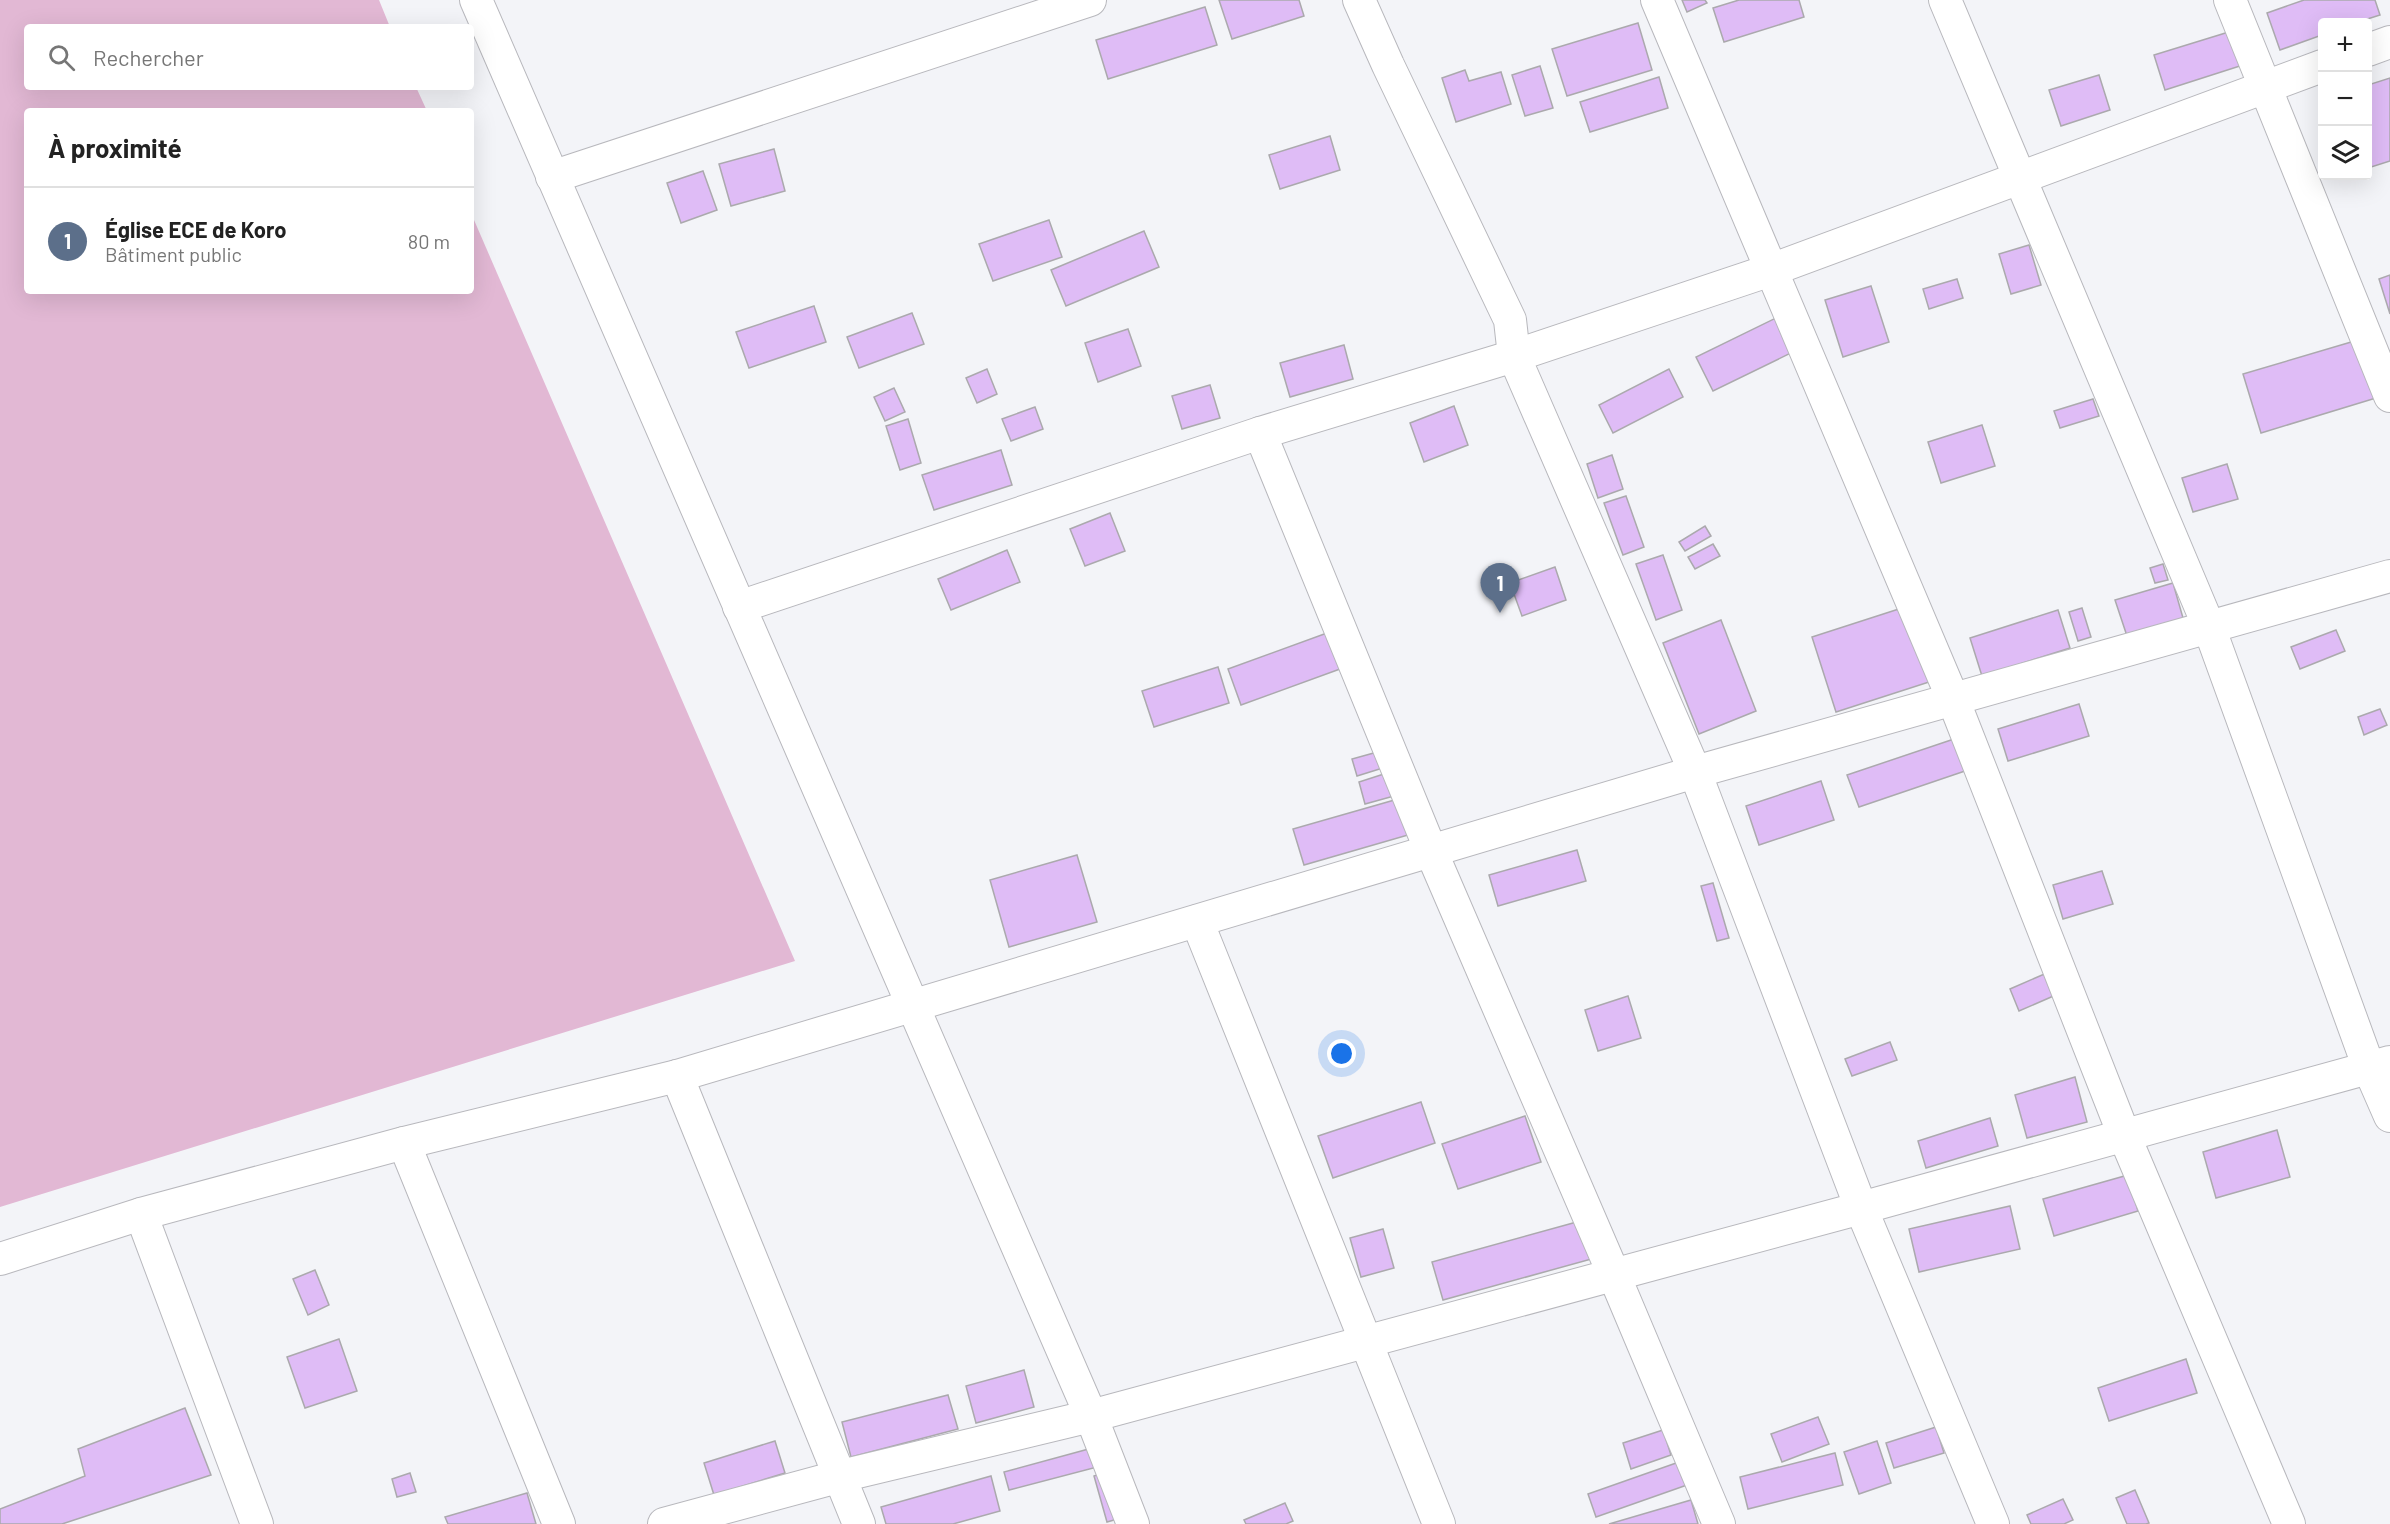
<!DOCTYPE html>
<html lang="fr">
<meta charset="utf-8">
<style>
body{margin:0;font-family:Barlow,sans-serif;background:#f2f2f2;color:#222}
.controls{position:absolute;right:18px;top:18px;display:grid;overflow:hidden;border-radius:6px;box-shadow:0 6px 24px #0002}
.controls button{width:54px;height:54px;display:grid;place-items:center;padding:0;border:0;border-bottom:2px solid #e0e0e0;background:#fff;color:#222;font:30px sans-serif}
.you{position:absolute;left:1342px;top:1054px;width:21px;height:21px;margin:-15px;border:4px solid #fff;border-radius:50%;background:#1a73e8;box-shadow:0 0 0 9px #1a73e833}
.badge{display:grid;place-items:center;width:39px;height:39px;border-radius:50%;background:#2563eb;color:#fff;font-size:20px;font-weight:700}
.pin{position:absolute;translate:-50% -50px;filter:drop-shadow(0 2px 3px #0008)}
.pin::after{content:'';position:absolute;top:32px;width:21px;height:18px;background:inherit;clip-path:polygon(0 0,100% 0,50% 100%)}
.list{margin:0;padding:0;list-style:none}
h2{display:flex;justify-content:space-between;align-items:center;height:78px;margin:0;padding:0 24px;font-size:26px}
h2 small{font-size:20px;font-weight:400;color:#767676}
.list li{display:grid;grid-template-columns:39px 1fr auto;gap:18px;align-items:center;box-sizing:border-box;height:108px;padding:0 24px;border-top:2px solid #e0e0e0}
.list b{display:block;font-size:22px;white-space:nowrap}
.list p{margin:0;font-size:20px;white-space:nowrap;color:#767676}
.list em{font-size:20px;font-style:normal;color:#767676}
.icon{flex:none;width:33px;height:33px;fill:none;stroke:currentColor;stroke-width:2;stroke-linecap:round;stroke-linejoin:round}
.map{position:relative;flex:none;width:2390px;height:1524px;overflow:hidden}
.search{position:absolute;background:#fff;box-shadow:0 6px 24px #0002;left:24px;top:24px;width:450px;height:66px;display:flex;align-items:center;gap:15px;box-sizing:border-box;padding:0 21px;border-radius:6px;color:#767676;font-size:22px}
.panel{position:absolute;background:#fff;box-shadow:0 6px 24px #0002;left:24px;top:108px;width:450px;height:186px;border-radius:6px}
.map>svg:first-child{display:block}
.green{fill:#e2b8d4}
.building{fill:#dfbcf6;stroke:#aba9ad;stroke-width:1.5}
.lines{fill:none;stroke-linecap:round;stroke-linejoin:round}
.minor-casing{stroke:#b8b8bd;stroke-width:34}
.minor{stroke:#fff;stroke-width:32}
</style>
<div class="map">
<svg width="2390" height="1524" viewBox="0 0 2390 1524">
<rect width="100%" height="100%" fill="#f3f4f8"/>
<path class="green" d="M0,0H379L390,27H27V87H416L427,111H27V291H471V213L795,961L0,1207Z"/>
<g class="building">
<path d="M1219,0H1299L1304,16L1232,39Z"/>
<path d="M1682,0H1705L1707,3L1687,12Z"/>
<path d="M1739,0H1799L1804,17L1724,42L1713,8Z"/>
<path d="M2304,0H2375L2380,15L2358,22H2322V35L2280,50L2267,13Z"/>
<path d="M1205,7L1217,45L1108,79L1096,40Z"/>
<path d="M1638,23L1652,70L1567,96L1552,49Z"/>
<path d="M2232,31L2243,65L2165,90L2154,55Z"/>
<path d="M1540,66L1553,108L1525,116L1512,75Z"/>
<path d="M1465,70L1469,81L1501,72L1511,104L1456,122L1442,78Z"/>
<path d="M2099,75L2110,110L2061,126L2049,90Z"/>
<path d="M1659,77L1668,108L1590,132L1580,102Z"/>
<path d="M2390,78V161L2368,168V85Z"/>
<path d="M1330,136L1340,170L1280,189L1269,155Z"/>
<path d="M774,149L785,191L731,206L719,164Z"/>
<path d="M703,171L717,210L681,223L667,183Z"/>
<path d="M1049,220L1062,257L993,281L979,244Z"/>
<path d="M1144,231L1159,267L1066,306L1051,270Z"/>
<path d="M2029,245L2041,285L2011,294L1999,254Z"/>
<path d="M2390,275V314L2379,279Z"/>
<path d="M1957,279L1963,298L1929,309L1923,289Z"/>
<path d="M1871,286L1889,342L1843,357L1825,300Z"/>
<path d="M814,306L826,342L749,368L736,332Z"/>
<path d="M912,313L924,344L859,368L847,337Z"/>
<path d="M1780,316L1797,350L1713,391L1696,357Z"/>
<path d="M1128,329L1141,366L1098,382L1085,343Z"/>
<path d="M2358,340L2376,398L2261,433L2243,374Z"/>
<path d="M1344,345L1353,379L1290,397L1280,363Z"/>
<path d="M987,369L997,394L977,403L966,378Z"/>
<path d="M1669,369L1683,397L1613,433L1599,405Z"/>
<path d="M1210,385L1220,418L1182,429L1172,396Z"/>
<path d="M894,388L905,412L885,421L874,397Z"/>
<path d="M2093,399L2099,416L2060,428L2054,411Z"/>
<path d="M1454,406L1468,445L1424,462L1410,423Z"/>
<path d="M1035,407L1043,429L1011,441L1002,419Z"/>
<path d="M908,419L921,463L900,470L886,426Z"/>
<path d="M1982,425L1995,466L1941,483L1928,442Z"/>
<path d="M1001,450L1012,485L934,510L922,475Z"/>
<path d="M1612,455L1623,489L1598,498L1587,464Z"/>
<path d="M2227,464L2238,499L2193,512L2182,478Z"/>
<path d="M1626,496L1644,547L1623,555L1604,503Z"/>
<path d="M1110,513L1125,551L1085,566L1070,529Z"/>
<path d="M1705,526L1711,536L1685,551L1679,542Z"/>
<path d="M1713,544L1720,556L1695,569L1688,557Z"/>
<path d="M1007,550L1020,582L951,610L938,579Z"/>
<path d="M1663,555L1682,610L1656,620L1636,564Z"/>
<path d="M2163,564L2168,580L2155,583L2150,568Z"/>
<path d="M1555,567L1566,600L1522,616L1510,583Z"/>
<path d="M2173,583L2183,618L2127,636L2115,600Z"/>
<path d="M1905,607L1929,682L1836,712L1812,637Z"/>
<path d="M2082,608L2091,637L2078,641L2069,612Z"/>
<path d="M2058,610L2070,648L1982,676L1970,638Z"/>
<path d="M1721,620L1756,711L1699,734L1663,643Z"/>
<path d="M2336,630L2345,651L2300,669L2291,647Z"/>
<path d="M1327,633L1340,669L1241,705L1228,669Z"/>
<path d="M1218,667L1229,703L1154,727L1142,691Z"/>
<path d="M2079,704L2089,736L2008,761L1998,729Z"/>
<path d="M2380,709L2387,725L2364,735L2358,717Z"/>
<path d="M1954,739L1965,771L1859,807L1847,775Z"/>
<path d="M1381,751L1386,767L1357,776L1352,759Z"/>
<path d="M1387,773L1394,796L1365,804L1359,782Z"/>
<path d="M1821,781L1834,820L1759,845L1746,806Z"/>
<path d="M1398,799L1408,835L1304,865L1293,829Z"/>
<path d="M1577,850L1586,881L1498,906L1489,875Z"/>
<path d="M1077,855L1097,922L1009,947L990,880Z"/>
<path d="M2102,871L2113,904L2063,919L2053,885Z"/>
<path d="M1713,883L1729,938L1717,941L1701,886Z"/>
<path d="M2049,972L2058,994L2019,1011L2010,989Z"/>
<path d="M1628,996L1641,1038L1598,1051L1585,1010Z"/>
<path d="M1890,1042L1897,1060L1852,1076L1845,1059Z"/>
<path d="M2075,1077L2087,1122L2027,1138L2015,1095Z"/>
<path d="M1421,1102L1435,1143L1333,1178L1318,1136Z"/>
<path d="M1525,1116L1541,1162L1458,1189L1442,1144Z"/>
<path d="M1990,1118L1998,1146L1926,1168L1918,1141Z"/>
<path d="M2277,1130L2290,1177L2216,1198L2203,1152Z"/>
<path d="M2128,1175L2138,1211L2054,1236L2043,1199Z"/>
<path d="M2010,1206L2020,1249L1919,1272L1909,1229Z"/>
<path d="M1584,1220L1595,1258L1443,1300L1432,1262Z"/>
<path d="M1383,1229L1394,1268L1361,1277L1350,1238Z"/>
<path d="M315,1270L329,1305L308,1315L293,1279Z"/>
<path d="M339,1339L357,1391L305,1408L287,1357Z"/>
<path d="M2186,1359L2197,1393L2109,1421L2098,1388Z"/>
<path d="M1024,1370L1034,1407L976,1423L966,1386Z"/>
<path d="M948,1395L958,1429L851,1457L842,1422Z"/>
<path d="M185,1408L211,1475L62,1524H0V1509L85,1476L78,1449Z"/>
<path d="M1818,1417L1829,1444L1782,1462L1771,1434Z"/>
<path d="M1936,1427L1944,1453L1894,1468L1886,1443Z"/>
<path d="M1663,1430L1671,1455L1631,1469L1623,1443Z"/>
<path d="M775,1441L785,1473L714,1495L704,1463Z"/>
<path d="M1877,1441L1891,1483L1859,1494L1844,1452Z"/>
<path d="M1096,1447L1101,1466L1009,1490L1004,1472Z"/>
<path d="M1835,1453L1843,1485L1748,1509L1740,1477Z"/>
<path d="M1679,1462L1687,1485L1596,1517L1588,1494Z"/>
<path d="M1107,1472L1121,1518L1107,1522L1094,1476Z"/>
<path d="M410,1473L416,1492L397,1497L392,1479Z"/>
<path d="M991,1476L1000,1511L953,1524H886L881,1507Z"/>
<path d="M2135,1490L2149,1523L2146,1524H2127L2116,1498Z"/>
<path d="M527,1493L536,1524H448L445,1517Z"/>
<path d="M2063,1499L2073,1520L2064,1524H2031L2027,1515Z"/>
<path d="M1691,1500L1698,1524H1609Z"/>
<path d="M1285,1503L1293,1521L1286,1524H1246L1244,1520Z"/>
</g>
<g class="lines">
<defs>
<g id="minor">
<path d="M476,0L1091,1416L1133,1524"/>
<path d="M1359,0L1388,65L1510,320L1514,356L1695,772L1861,1208L1993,1524"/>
<path d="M1657,0L1953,699L2124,1135L2289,1524"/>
<path d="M1945,0L2209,627L2369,1068L2390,1116"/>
<path d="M2230,0L2390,396"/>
<path d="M2368,50L2390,42"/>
<path d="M552,177L1090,0"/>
<path d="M1260,433L1431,851L1614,1275L1719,1524"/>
<path d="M739,607L1260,433L1514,356L1771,270L2322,66"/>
<path d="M1197,921L1439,1524"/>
<path d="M677,1076L859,1524"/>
<path d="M404,1143L559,1524"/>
<path d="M141,1214L257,1524"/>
<path d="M0,1259L141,1214L404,1143L677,1076L1695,772L2390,576"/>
<path d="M664,1524L841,1476L1091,1416L1861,1208L2390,1062"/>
</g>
</defs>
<use href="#minor" class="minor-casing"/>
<use href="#minor" class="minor"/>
</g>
</svg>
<div class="controls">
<button>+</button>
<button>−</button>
<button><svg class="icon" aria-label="layers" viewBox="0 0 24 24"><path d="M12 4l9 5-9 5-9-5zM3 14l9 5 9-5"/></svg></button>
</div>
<div class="you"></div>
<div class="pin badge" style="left:1500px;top:613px;background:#5c6f8a">1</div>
<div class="search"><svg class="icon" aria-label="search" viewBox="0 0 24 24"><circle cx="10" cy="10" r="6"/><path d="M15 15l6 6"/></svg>Rechercher</div>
<section class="panel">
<h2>À proximité<small></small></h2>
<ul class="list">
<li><span class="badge" style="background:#5c6f8a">1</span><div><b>Église ECE de Koro</b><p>Bâtiment public</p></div><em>80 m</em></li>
</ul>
</section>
</div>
